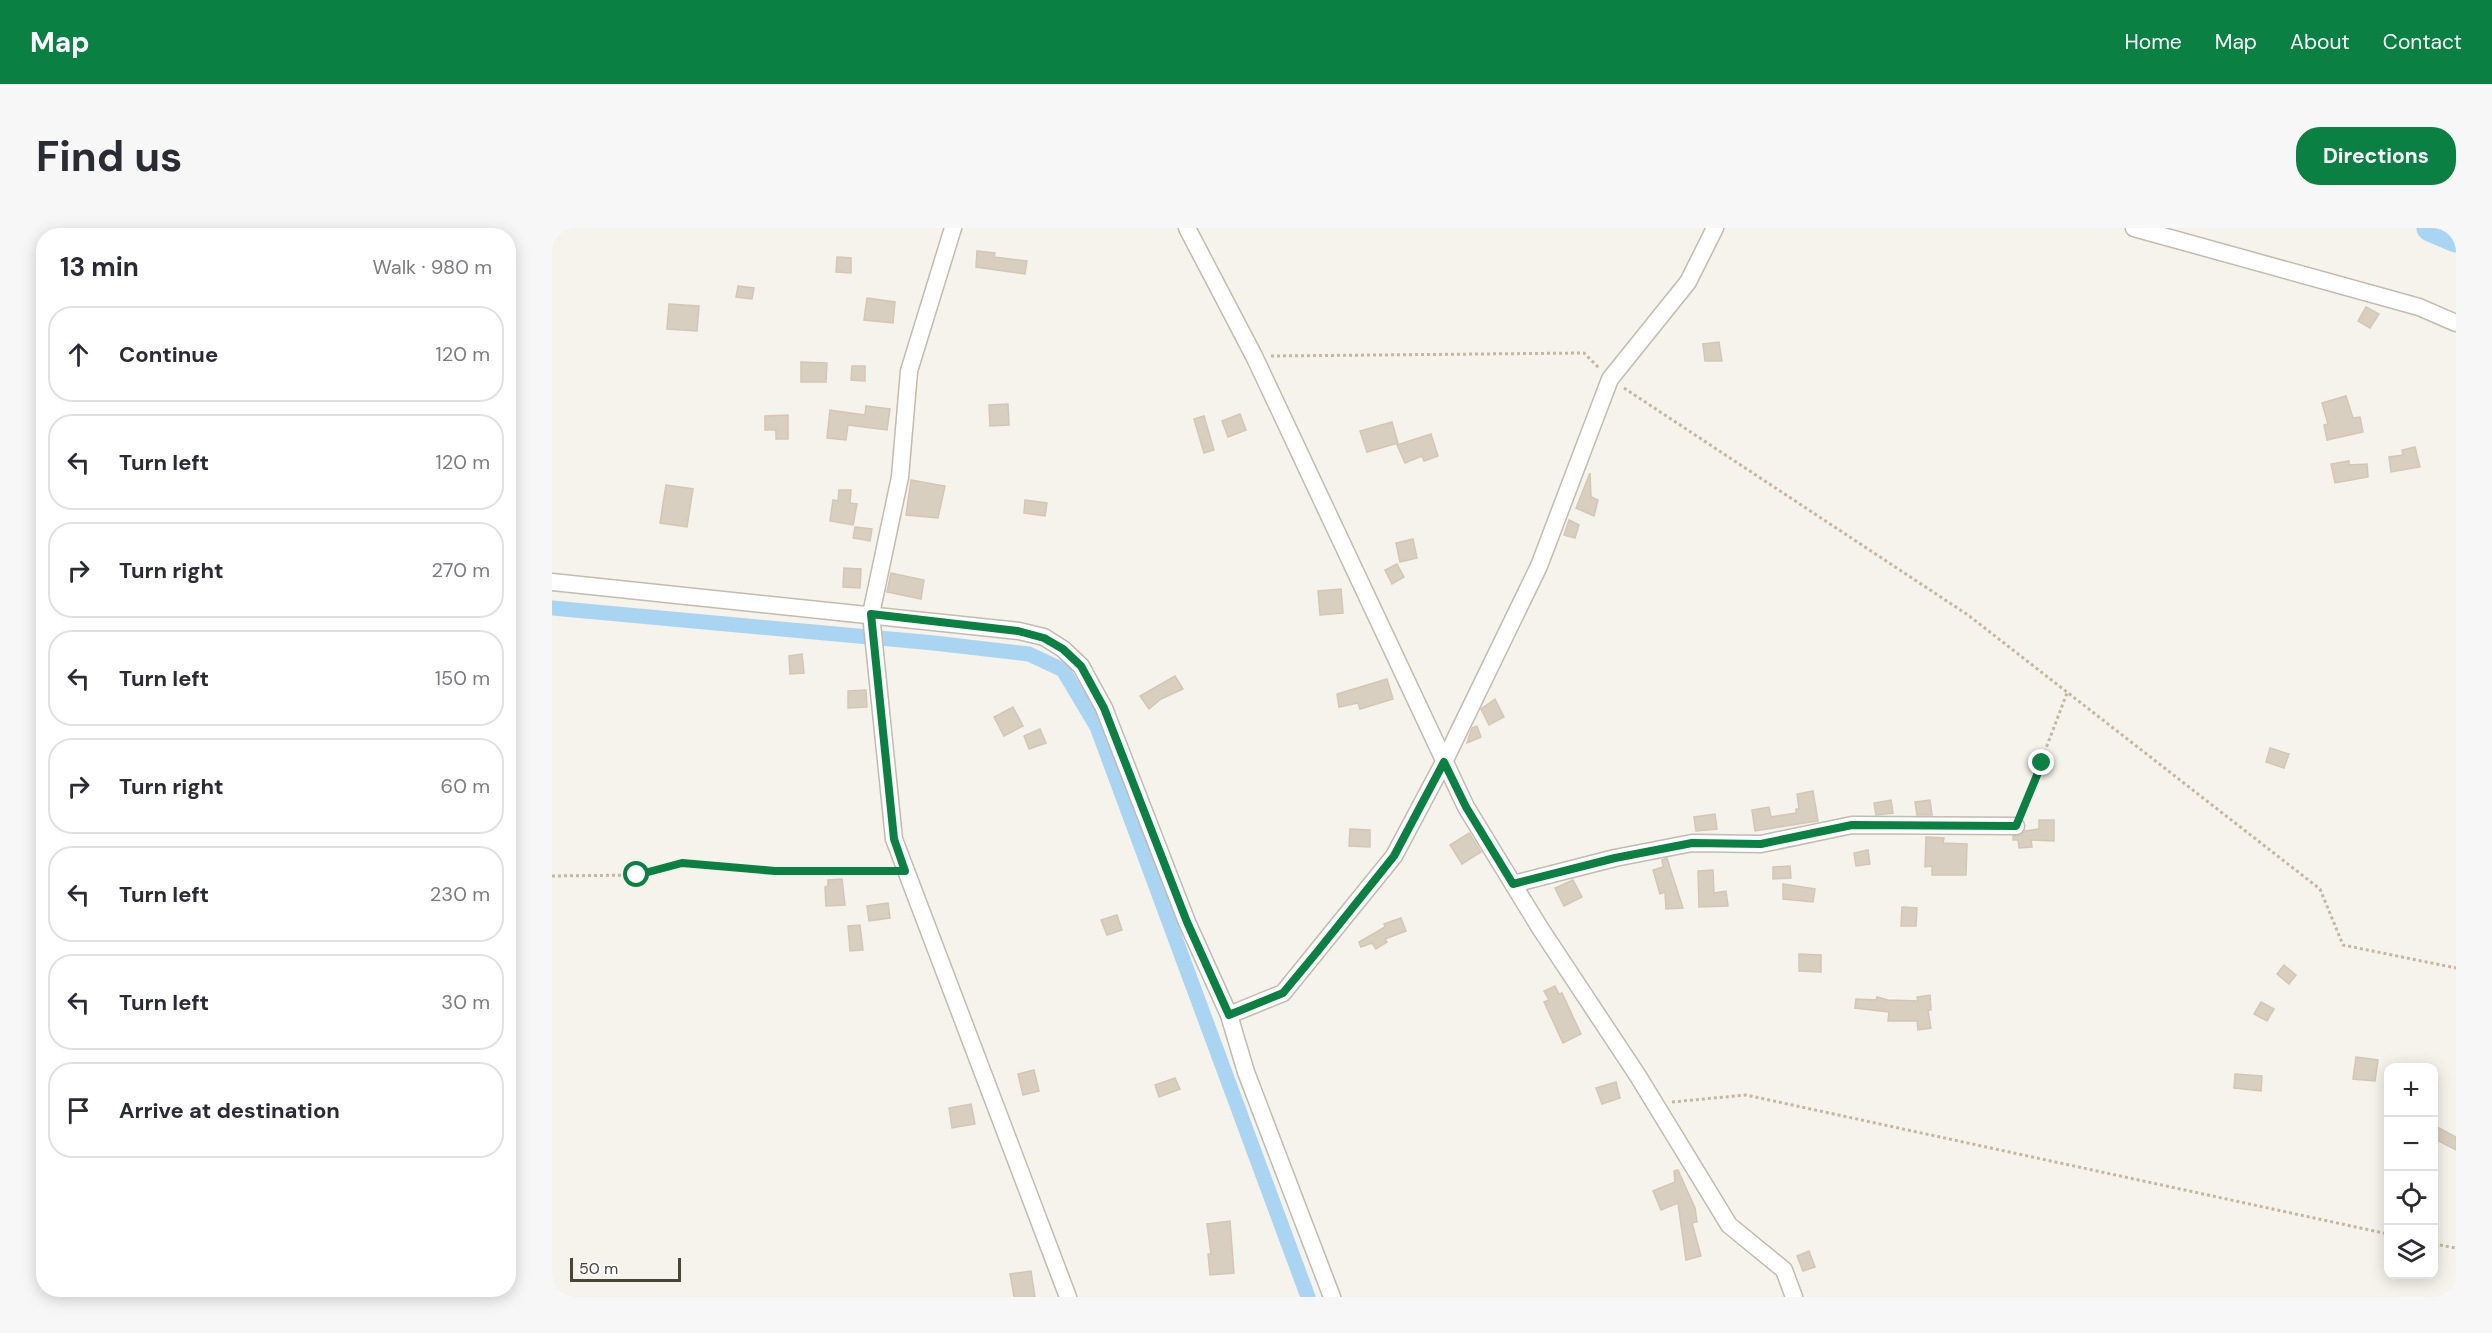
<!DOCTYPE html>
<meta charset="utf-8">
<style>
body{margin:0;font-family:"DM Sans",sans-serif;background:#f7f7f7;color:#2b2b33}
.controls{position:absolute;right:18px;bottom:18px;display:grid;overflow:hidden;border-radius:12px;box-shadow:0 3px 15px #0003}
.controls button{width:54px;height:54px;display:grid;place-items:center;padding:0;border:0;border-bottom:2px solid #e1e1e2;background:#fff;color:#2b2b33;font:30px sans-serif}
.scale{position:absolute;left:18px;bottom:15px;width:111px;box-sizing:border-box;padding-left:6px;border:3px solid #4b4439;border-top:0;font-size:16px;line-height:21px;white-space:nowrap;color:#4b4439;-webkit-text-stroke:4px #fff;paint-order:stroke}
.stop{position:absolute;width:18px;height:18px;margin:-14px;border:4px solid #0b8043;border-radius:50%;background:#fff}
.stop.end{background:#0b8043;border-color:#fff;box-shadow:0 2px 6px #0008}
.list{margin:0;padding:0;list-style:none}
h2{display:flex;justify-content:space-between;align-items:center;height:78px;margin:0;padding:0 24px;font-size:26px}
h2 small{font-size:20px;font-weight:400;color:#7c7c81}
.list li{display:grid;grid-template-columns:39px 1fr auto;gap:18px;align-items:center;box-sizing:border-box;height:96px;margin:0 12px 12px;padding:0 12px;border:2px solid #e1e1e2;border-radius:24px}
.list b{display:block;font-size:22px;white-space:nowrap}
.list em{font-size:20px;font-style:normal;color:#7c7c81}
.icon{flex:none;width:33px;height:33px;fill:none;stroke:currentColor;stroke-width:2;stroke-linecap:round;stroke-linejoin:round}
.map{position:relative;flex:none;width:1904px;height:1069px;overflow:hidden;border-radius:24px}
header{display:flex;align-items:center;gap:36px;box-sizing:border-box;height:84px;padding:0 30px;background:#0b8043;color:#fff}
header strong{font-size:28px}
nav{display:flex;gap:33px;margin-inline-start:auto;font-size:21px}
.intro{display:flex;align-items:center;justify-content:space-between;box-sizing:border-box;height:144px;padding:0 36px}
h1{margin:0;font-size:42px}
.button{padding:15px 27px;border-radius:24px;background:#0b8043;color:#fff;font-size:21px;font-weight:700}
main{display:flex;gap:36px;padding:0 36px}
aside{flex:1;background:#fff;border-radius:24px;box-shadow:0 3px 15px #0003}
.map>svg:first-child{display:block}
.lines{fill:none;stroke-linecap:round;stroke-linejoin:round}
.canal{stroke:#a9d4f2;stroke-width:15}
.river{stroke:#a9d4f2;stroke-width:27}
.building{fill:#d8cfc1;stroke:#d3c7b4;stroke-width:1.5}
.minor-casing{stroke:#c2bbae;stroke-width:19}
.path{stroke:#c4b79f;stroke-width:3;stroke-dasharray:3 3;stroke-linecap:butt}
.minor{stroke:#fff;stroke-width:16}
.route{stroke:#0b8043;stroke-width:8}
</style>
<header>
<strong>Map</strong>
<nav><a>Home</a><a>Map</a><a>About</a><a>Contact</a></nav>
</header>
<div class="intro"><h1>Find us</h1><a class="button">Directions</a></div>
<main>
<aside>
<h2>13 min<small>Walk · 980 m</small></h2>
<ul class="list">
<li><svg class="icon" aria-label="ahead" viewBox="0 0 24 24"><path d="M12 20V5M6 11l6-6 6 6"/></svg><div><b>Continue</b></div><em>120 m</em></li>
<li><svg class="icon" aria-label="left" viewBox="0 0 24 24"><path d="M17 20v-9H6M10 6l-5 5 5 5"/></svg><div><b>Turn left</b></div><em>120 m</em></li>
<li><svg class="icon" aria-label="right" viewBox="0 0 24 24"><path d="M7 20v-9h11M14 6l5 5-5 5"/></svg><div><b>Turn right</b></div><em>270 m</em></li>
<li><svg class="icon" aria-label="left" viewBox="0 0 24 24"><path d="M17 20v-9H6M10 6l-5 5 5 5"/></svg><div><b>Turn left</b></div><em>150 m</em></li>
<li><svg class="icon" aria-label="right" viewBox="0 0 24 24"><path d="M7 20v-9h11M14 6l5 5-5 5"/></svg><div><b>Turn right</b></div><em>60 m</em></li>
<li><svg class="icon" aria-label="left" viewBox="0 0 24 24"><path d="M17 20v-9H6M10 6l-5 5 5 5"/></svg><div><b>Turn left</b></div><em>230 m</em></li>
<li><svg class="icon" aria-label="left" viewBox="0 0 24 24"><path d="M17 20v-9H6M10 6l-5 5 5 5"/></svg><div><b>Turn left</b></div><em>30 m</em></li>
<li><svg class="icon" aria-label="arrive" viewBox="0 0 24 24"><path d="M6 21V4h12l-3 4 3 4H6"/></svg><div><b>Arrive at destination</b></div></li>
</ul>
</aside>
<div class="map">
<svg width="1904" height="1069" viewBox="0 0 1904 1069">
<rect width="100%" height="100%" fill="#f6f3ec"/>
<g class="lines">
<path class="canal" d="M0,380L382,415L477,426L511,442L545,499L756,1069"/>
<path class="river" d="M1878,0L1904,11"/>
</g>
<g class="building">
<path d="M425,23L443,25L442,29L475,33L473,46L424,39Z"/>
<path d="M285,29L299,30V45L284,44Z"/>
<path d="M186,58L202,60L200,71L184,69Z"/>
<path d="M315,70L343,74L341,95L312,92Z"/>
<path d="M117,76L147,78L145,103L115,101Z"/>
<path d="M1814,79L1827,86L1818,100L1806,93Z"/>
<path d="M1167,114L1170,133H1153L1151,116Z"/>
<path d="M249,134L275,135L274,154H249Z"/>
<path d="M300,138H313V153L299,152Z"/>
<path d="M1794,168L1801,190L1808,189L1811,204L1775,212L1772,197L1776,196L1770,175Z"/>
<path d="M456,176L457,197L438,198L437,177Z"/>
<path d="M314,178L338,181L335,202L296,197L294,212L275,210L278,182L313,187Z"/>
<path d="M688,186L694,202L676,209L670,193Z"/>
<path d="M236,187V211H224V202H213V188Z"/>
<path d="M652,188L662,222L652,225L642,191Z"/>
<path d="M840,194L846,215L815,224L808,203Z"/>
<path d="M879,206L886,228L872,233L870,228L853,235L845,217Z"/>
<path d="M1863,219L1868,239L1839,244L1837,229L1851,227L1850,222Z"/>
<path d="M1797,233V237L1815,236L1816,249L1783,255L1779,236Z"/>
<path d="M1038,245L1039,269L1046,272L1042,288L1024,280Z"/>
<path d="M359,252L393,258L386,290L354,287Z"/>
<path d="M114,257L141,261L135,299L108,295Z"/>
<path d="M287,262H299L298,275L305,276L301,297L278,293L281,272L286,273Z"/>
<path d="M473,272L495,275L493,288L472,285Z"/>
<path d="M1017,292L1027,297L1023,310L1012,307Z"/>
<path d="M303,299L320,301L318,313L301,310Z"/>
<path d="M861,311L865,330L848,334L844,315Z"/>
<path d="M845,336L852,349L840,356L833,342Z"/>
<path d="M292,340L309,341L308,360L291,359Z"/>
<path d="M339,345L372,352L369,371L335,364Z"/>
<path d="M789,361L791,385L768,387L766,363Z"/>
<path d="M250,426L252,445L238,446L237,428Z"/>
<path d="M623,448L631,461L609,471L597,481L588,468Z"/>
<path d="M835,451L841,471L808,481L806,475L787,479L785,466Z"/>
<path d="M314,462L315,479L296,480V463Z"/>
<path d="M943,471L952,489L937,497L929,481Z"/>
<path d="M461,479L471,498L452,508L442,489Z"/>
<path d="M925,498L929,509L915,515L920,500Z"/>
<path d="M488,501L494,515L477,521L472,508Z"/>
<path d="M1718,520L1737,526L1732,540L1714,534Z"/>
<path d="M1261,563L1266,593L1203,603L1200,582L1217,579L1219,589L1244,585V581H1247L1245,566Z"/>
<path d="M1339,572L1341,585L1324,587L1322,575Z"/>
<path d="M1378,572L1380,587H1365L1363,574Z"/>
<path d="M1163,586L1165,601L1144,603L1142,589Z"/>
<path d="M1487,592H1502V613L1479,612L1480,619L1467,620L1466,612H1461V608L1469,607L1473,603L1487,601Z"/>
<path d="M798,601L818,602V619L797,618Z"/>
<path d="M917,605L929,624L910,636L898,617Z"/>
<path d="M1374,609L1392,610L1391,615L1415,616L1414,647H1380V638L1373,639Z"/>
<path d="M1316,622L1318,636L1304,638L1302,625Z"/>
<path d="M1115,630L1118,640L1131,680L1114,681L1113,664L1108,666L1101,642L1111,639L1110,632Z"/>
<path d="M1238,638L1239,650L1221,651V639Z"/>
<path d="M1161,642L1162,665L1174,663L1176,678L1147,679L1146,643Z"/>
<path d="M290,651L293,677L274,678L273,659L276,658V652Z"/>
<path d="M1021,652L1030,669L1012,678L1003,660Z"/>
<path d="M1231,656L1263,661L1261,674L1231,671Z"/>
<path d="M336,675L338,690L317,693L315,678Z"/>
<path d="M1350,679L1365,680L1364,698H1349Z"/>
<path d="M565,687L570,702L555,707L549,692Z"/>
<path d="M849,690L854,703L833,711L835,714L824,721L820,715L809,719L807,714L833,699L832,696Z"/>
<path d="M308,697L311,722L298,723L296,698Z"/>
<path d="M1247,726L1269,727V744L1247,743Z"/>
<path d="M1732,737L1744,747L1737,756L1725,746Z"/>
<path d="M1003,758L1007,766L1010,765L1029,806L1011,815L992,774L997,772L992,763Z"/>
<path d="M1378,767L1379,782H1376L1379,800L1366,802L1365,793H1336L1337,784L1303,780L1304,771L1324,772L1325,769L1336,772L1366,773L1365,769Z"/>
<path d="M1709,774L1722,781L1715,793L1702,786Z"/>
<path d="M1804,829L1826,832L1823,853L1801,851Z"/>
<path d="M482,842L487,863L471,867L466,846Z"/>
<path d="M1683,846L1710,848L1709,863L1682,860Z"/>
<path d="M623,850L628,861L607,869L603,857Z"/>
<path d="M1064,854L1068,870L1050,876L1044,860Z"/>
<path d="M419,876L423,896L400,900L397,880Z"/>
<path d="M1881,897L1904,909V922L1881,910Z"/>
<path d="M1126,942L1143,980L1145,994L1140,995L1149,1028L1134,1032L1126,975L1109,982L1101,963L1123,954L1122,943Z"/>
<path d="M678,993L682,1045L658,1047L656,1026H659L655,996Z"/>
<path d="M1257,1023L1263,1039L1251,1043L1245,1028Z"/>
<path d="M479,1043L483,1069H462L458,1046Z"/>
</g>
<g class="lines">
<defs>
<g id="minor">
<path d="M401,0L357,143L348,249L319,386L342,611L516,1069"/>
<path d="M635,0L702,128L914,579L988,700L1086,848L1177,997L1232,1042L1242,1069"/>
<path d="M1582,0L1867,79L1904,95"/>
<path d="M0,354L467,403L492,409L511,421L529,438L552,480L635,694L677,787L694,844L780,1069"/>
<path d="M961,656L1063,630L1140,615L1209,616L1300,597L1464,598"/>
<path d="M677,787L731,765L842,628L892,534L987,338L1058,151L1136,54L1163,0"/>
</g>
</defs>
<use href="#minor" class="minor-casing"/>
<g class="path">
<path d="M719,128L1032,125L1048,141"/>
<path d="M1072,160L1416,387L1768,661L1791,717L1904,740"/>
<path d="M1469,586L1515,465"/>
<path d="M0,648L85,647L130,635L223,643H338"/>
<path d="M1120,874L1194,867L1836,1006"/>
<path d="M1882,1016L1904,1020"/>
</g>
<use href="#minor" class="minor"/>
</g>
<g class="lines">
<path class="route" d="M85,647L130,635L223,643H353L342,611L319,386L466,403L492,410L511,421L529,438L552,480L635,694L677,787L731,765L765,724L842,628L892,534L914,579L961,656L1063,630L1140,615L1209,616L1300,597L1464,598L1490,535"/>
</g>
</svg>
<div class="controls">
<button>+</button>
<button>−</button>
<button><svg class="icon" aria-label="locate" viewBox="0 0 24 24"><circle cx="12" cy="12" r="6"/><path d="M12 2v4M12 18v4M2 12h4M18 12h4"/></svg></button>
<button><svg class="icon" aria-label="layers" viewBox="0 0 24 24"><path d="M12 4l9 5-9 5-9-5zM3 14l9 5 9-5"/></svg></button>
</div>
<div class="scale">50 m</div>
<div class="stop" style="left:85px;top:647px"></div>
<div class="stop end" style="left:1490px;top:535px"></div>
</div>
</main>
